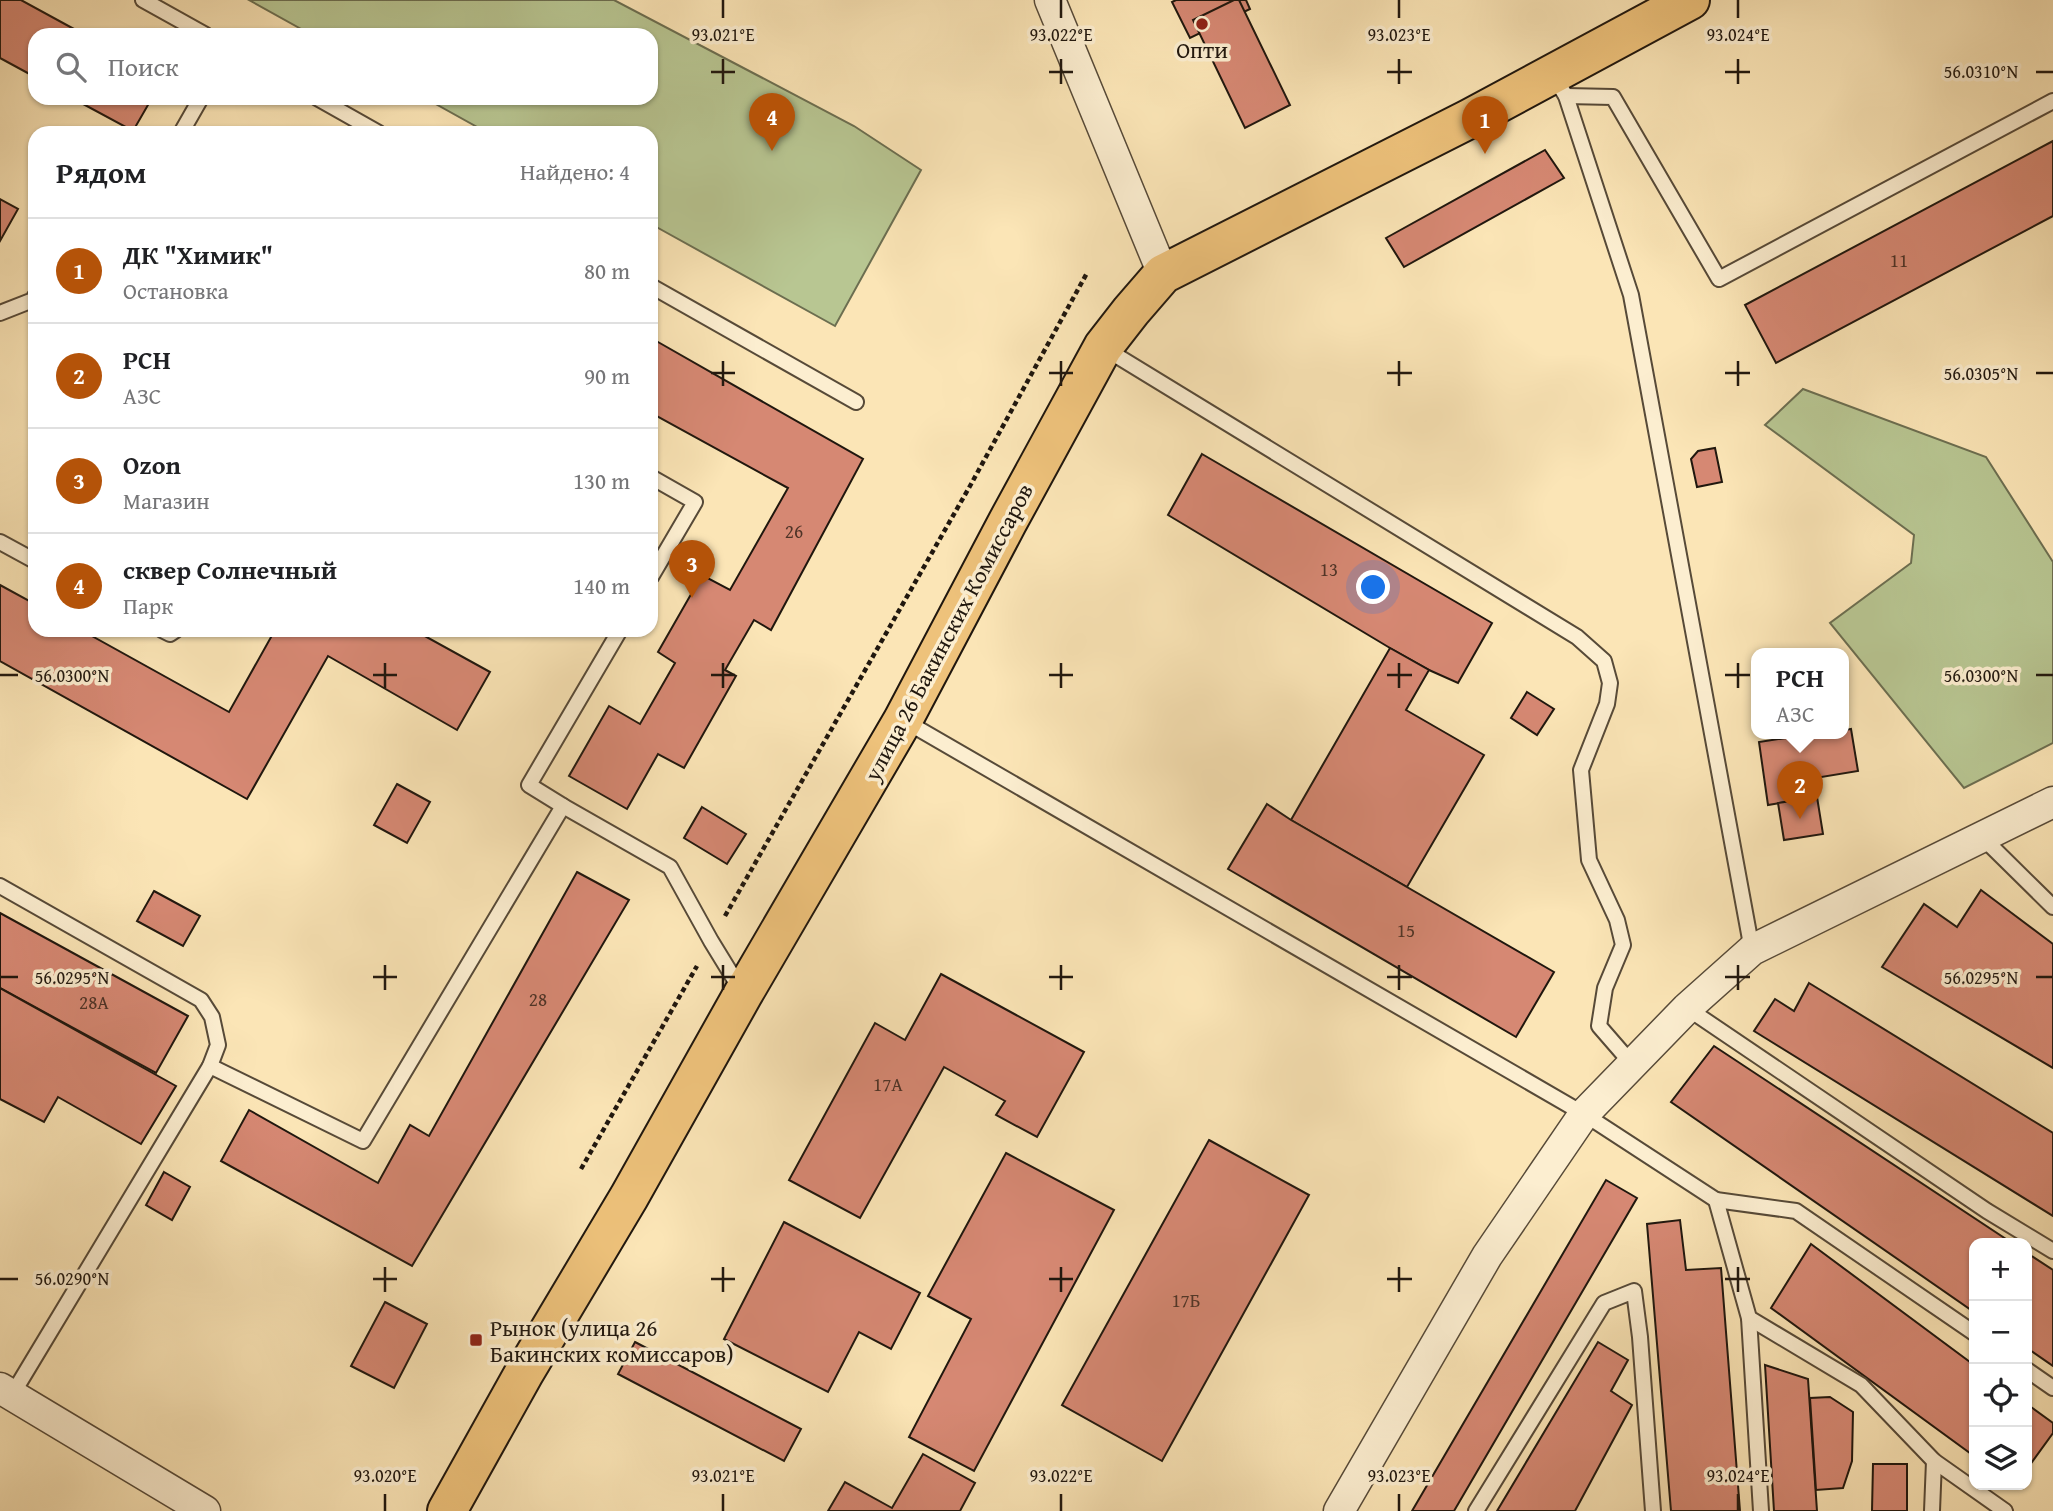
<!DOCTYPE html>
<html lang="ru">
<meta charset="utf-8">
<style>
body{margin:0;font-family:"Gentium Book Plus",serif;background:#f6f6f6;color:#202124}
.controls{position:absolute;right:21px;bottom:21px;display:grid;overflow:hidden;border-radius:14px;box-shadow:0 2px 5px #0004}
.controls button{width:63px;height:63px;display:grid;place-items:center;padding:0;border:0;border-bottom:2px solid #e0e0e0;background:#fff;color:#202124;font:35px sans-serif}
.you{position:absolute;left:1374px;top:588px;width:24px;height:24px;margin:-18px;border:5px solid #fff;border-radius:50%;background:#1a73e8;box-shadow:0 0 0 10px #1a73e833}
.badge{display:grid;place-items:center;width:46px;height:46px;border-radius:50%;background:#b45309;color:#fff;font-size:23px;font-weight:700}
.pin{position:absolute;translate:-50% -58px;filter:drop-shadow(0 2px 4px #0008)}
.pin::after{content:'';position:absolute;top:37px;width:24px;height:21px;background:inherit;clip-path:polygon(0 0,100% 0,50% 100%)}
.popup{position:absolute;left:1751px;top:648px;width:98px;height:91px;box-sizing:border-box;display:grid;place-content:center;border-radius:14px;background:#fff;filter:drop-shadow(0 2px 5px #0005);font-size:23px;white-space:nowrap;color:#757577}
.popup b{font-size:26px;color:#202124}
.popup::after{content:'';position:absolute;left:50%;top:100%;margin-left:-14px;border:14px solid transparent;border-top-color:#fff}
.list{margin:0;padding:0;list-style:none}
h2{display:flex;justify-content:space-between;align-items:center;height:91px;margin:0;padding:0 28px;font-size:30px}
h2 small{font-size:23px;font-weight:400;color:#757577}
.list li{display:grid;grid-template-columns:46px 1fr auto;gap:21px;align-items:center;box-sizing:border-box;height:105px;padding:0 28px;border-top:2px solid #e0e0e0}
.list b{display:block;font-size:26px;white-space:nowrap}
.list p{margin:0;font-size:23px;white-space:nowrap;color:#757577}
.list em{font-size:23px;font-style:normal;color:#757577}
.icon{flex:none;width:38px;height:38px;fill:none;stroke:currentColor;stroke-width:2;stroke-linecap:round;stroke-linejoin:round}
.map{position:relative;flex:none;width:2053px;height:1511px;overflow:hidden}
.search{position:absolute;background:#fff;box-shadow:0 2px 5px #0004;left:28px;top:28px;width:630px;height:77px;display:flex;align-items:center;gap:18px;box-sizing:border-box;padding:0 24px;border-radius:21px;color:#757577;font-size:26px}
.panel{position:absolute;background:#fff;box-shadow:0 2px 5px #0004;left:28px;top:126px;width:630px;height:511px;border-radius:21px}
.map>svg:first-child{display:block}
.green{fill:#b8c692;stroke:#6c6e50;stroke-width:2}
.building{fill:#d68873;stroke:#20170e;stroke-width:2}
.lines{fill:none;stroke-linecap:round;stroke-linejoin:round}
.service-casing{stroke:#574a38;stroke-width:18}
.minor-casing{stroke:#574a38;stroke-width:33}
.primary-casing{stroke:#20170e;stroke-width:42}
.path{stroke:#20170e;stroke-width:4.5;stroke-dasharray:5 3.5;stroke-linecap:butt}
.service{stroke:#fceed0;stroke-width:14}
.minor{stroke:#fceed0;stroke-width:30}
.primary{stroke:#eec27b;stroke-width:38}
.ticks{fill:none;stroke:#20170e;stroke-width:2.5}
.poi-dot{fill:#8f2418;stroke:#fceed0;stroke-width:2.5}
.labels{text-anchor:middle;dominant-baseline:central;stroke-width:7;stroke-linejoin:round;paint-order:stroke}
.number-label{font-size:19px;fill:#4e3327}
.poi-label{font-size:23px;fill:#20170e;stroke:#fceed0}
.street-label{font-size:23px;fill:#20170e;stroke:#fceed0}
.ticks-label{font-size:18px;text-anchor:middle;fill:#20170e;stroke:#fceed0;stroke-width:7;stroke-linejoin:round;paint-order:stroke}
</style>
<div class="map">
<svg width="2053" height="1511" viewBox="0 0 2053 1511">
<rect width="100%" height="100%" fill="#fbe5b6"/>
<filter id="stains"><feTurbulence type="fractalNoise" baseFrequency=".00286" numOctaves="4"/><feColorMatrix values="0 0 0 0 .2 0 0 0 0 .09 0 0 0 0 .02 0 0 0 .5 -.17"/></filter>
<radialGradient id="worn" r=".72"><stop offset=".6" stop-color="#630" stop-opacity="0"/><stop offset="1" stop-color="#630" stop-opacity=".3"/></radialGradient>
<g class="green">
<path d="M249,0H614L854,126L921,170L835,326L651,224V133H488L425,98H651V35H312Z"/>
<path d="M1803,389L1986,457L2053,562V743L1964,788L1830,623L1911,563L1914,535L1765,425Z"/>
</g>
<g class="building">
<path d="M0,0H21L85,35H35V77L0,58Z"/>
<path d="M1176,0H1246L1250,9L1190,38L1172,2Z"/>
<path d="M1234,0H1239L1290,105L1245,128L1193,20Z"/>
<path d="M72,98H152L133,131Z"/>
<path d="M2053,141V216L1776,363L1745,305Z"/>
<path d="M1545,150L1564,178L1404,267L1386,238Z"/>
<path d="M0,199L18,209L0,241Z"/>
<path d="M651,338L863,459L771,630L754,620L725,670L736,676L684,768L658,754L627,809L569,776L609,706L640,724L675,663L658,652L702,575L730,590L788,488L651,413Z"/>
<path d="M1715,448L1722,482L1697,487L1691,459L1698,451Z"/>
<path d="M1202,454L1492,623L1458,683L1429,670L1390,648L1168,515Z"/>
<path d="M0,585L35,604V630H81L229,712L275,630H414L490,672L457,730L328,656L247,799L0,661Z"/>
<path d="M1390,648L1429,670L1406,710L1484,755L1407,887L1291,820Z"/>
<path d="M1527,692L1554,709L1537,735L1511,718Z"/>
<path d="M1851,729L1858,771L1815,778L1817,797L1768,805L1759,742L1819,733H1844V730Z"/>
<path d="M397,784L430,802L407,843L374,825Z"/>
<path d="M1817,797L1823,834L1784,840L1778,803Z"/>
<path d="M1267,804L1291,820L1554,972L1516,1037L1228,869Z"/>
<path d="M702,807L746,834L727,864L684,838Z"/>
<path d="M577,872L629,900L412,1266L221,1161L249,1110L378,1183L410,1125L429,1136Z"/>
<path d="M1981,890L2053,944V1068L1882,967L1924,904L1957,927Z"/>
<path d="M154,891L200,916L183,946L137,921Z"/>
<path d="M0,913L188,1016L156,1073L0,988Z"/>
<path d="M941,974L1084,1052L1037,1137L996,1115L1005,1101L944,1067L860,1218L789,1180L875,1023L905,1040Z"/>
<path d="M1809,983L2053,1133V1216L1754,1031L1775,999L1794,1011Z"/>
<path d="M0,988L176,1086L141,1144L58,1097L44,1122L0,1099Z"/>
<path d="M1714,1046L2012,1243H1974V1312L1671,1102Z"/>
<path d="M1209,1140L1309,1195L1162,1461L1062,1405Z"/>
<path d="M1006,1153L1114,1210L974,1471L909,1437L971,1319L928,1296Z"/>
<path d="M164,1172L190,1187L172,1220L146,1205Z"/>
<path d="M1606,1180L1637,1198L1454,1511H1412Z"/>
<path d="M1680,1220L1686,1270L1721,1268L1740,1511H1671L1647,1224Z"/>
<path d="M784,1222L920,1293L891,1349L859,1332L828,1392L724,1339Z"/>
<path d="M1811,1244L1974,1365V1456L1771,1308Z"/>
<path d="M2027,1253L2053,1270V1366L2027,1348Z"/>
<path d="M385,1302L427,1324L394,1388L351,1366Z"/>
<path d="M635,1342L801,1429L784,1461L618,1374Z"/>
<path d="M1598,1342L1628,1360L1611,1391L1632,1405L1575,1511H1497Z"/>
<path d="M1765,1365L1808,1379L1817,1511H1774Z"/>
<path d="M1830,1397L1853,1412L1852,1461L1843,1488L1816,1490L1810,1398Z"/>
<path d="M2027,1404L2053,1423V1433L2027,1469Z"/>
<path d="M923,1454L975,1483L960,1511H828L845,1482L892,1508Z"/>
<path d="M1873,1464H1907V1511H1872Z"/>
</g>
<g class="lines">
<defs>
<g id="service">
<path d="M143,0L206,35"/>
<path d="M1552,74L1566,96L1631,295L1752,950"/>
<path d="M1566,96L1613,97L1719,279L2053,101"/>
<path d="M317,98L379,133"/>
<path d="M181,133L201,98"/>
<path d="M651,286L856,402"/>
<path d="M0,313L33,300L35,296"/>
<path d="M1104,348L1577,637L1604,661L1610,683L1607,704L1581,770L1589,860L1617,920L1623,945L1605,988L1599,1026L1632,1064"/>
<path d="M651,477L695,502L651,577"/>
<path d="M0,542L35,561"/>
<path d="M162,630L170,634L176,630"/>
<path d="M905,721L1584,1114L1716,1200"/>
<path d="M563,806L670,867L711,941L741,990"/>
<path d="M1982,837L2053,907"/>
<path d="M0,886L201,1000L212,1017L218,1045L210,1066L12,1395"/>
<path d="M1687,1008L1987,1211L2053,1251"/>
<path d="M210,1066L363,1141L563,806L529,785L620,630"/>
<path d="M1749,1318L1761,1511"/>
<path d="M1974,1333L1796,1211L1716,1200L1749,1318L1861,1385L1934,1461L2005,1511"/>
<path d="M2027,1370L2053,1388"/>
<path d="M1476,1511L1604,1303L1634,1291L1640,1337L1653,1511"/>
<path d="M1932,1511L1934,1461"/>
</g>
<g id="minor">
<path d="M1050,0L1163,274"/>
<path d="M0,1388L205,1511"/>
<path d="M1339,1511L1487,1256L1584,1114L1687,1008L1752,950L2053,802"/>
</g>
<path id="primary" d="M447,1511L524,1373L629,1197L743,994L903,720L1007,523L1103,347L1131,311L1163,274L1469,119L1690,0"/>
</defs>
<use href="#service" class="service-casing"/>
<use href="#minor" class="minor-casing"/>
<use href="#primary" class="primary-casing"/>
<g class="path">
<path d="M725,916L970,486L1087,273"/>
<path d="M581,1169L697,966"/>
</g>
<use href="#service" class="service"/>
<use href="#minor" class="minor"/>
<use href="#primary" class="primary"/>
</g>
<path class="ticks" d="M723,0V18M1061,0V18M1399,0V18M1738,0V18M723,59V84M1061,59V84M1399,59V84M1738,59V84M711,72H735M1049,72H1073M1387,72H1412M1725,72H1750M2036,72H2053M723,361V386M1061,361V386M1399,361V386M1738,361V386M711,373H735M1049,373H1073M1387,373H1412M1725,373H1750M2036,373H2053M385,663V688M723,663V688M1061,663V688M1399,663V688M1738,663V688M0,675H18M373,675H397M711,675H735M1049,675H1073M1387,675H1412M1725,675H1750M2036,675H2053M385,965V990M723,965V990M1061,965V990M1399,965V990M1738,965V990M0,977H18M373,977H397M711,977H735M1049,977H1073M1387,977H1412M1725,977H1750M2036,977H2053M385,1267V1292M723,1267V1292M1061,1267V1292M1399,1267V1292M1738,1267V1292M0,1279H18M373,1279H397M711,1279H735M1049,1279H1073M1387,1279H1412M1725,1279H1750M385,1494V1511M723,1494V1511M1061,1494V1511M1399,1494V1511M1738,1494V1511"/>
<g class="poi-dot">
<circle cx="1202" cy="24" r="7"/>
<rect x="469" y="1333" width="14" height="14" rx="3.5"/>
</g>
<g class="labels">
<g class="number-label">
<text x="1899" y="260">11</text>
<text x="794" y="531">26</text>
<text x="1329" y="569">13</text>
<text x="1406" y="930">15</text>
<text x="538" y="999">28</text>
<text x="94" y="1002">28А</text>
<text x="888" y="1084">17А</text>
<text x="1186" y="1300">17Б</text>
</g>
<g class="poi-label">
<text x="1202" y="49">Опти</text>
<text x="490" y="1327" text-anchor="start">Рынок (улица 26<tspan x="490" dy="26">Бакинских комиссаров)</tspan></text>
</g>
<g class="street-label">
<text transform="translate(948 632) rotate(-62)">улица 26 Бакинских Комиссаров</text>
</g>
</g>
<g class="ticks-label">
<text x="723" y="41">93.021°E</text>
<text x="1061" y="41">93.022°E</text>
<text x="1399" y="41">93.023°E</text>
<text x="1738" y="41">93.024°E</text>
<text x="1981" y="78">56.0310°N</text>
<text x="1981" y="380">56.0305°N</text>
<text x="72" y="682">56.0300°N</text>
<text x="1981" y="682">56.0300°N</text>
<text x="72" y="984">56.0295°N</text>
<text x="1981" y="984">56.0295°N</text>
<text x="72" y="1285">56.0290°N</text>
<text x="385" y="1482">93.020°E</text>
<text x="723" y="1482">93.021°E</text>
<text x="1061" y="1482">93.022°E</text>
<text x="1399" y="1482">93.023°E</text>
<text x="1738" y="1482">93.024°E</text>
</g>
<rect width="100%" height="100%" filter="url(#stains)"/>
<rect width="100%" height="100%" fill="url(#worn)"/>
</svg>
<div class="controls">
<button>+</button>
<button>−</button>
<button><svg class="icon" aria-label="locate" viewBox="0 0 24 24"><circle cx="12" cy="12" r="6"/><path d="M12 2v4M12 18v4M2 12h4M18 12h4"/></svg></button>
<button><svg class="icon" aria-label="layers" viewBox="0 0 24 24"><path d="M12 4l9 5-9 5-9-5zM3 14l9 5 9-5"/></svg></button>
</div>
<div class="you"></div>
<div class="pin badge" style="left:1485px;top:154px">1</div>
<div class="pin badge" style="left:1800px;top:819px">2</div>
<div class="popup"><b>РСН</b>АЗС</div>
<div class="pin badge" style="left:692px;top:598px">3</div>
<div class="pin badge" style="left:772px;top:151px">4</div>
<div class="search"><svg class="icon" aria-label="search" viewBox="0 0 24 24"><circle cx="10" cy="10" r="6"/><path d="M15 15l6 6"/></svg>Поиск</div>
<section class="panel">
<h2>Рядом<small>Найдено: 4</small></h2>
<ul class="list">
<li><span class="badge">1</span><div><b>ДК &quot;Химик&quot;</b><p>Остановка</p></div><em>80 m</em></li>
<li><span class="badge">2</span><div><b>РСН</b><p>АЗС</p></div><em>90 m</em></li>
<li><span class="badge">3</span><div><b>Ozon</b><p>Магазин</p></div><em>130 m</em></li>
<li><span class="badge">4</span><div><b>сквер Солнечный</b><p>Парк</p></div><em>140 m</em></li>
</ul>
</section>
</div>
